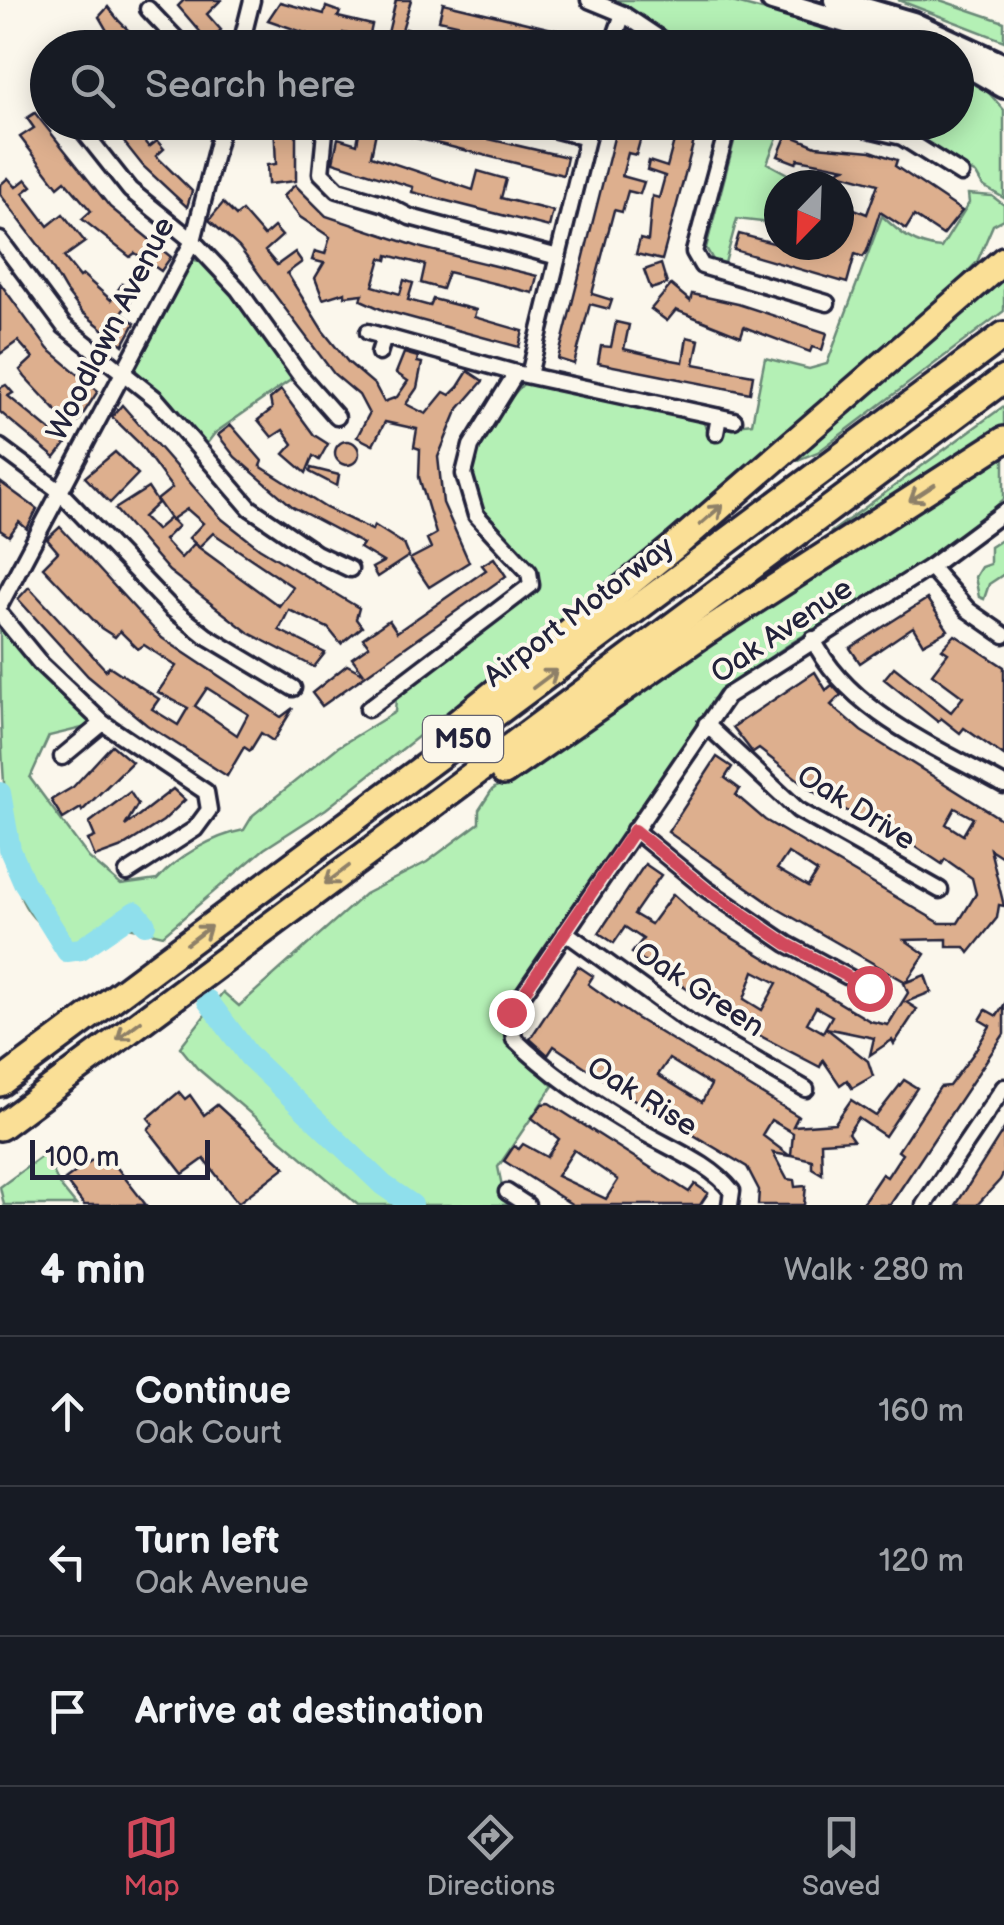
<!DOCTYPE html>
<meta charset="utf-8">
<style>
body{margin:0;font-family:"Balsamiq Sans",sans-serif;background:#242831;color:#f1f3f6}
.compass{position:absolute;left:764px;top:170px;width:90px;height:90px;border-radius:50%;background:#171b24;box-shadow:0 5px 25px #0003;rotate:203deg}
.scale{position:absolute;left:30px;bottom:25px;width:180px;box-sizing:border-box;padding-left:10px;border:5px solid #22223b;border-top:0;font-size:28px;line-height:35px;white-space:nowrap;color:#22223b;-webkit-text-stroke:8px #fbf7ec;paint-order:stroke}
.stop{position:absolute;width:30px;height:30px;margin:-22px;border:8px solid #d1495b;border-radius:50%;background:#fff}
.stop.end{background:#d1495b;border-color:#fff;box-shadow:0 2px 10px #0008}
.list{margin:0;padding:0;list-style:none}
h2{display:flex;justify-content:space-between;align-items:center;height:130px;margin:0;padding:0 40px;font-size:42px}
h2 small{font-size:32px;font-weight:400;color:#9ea1a6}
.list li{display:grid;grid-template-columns:65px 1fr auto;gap:30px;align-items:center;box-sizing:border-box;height:150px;padding:0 40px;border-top:2px solid #363941}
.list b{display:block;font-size:38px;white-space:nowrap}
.list p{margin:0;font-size:32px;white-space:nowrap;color:#9ea1a6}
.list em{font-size:32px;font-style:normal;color:#9ea1a6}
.icon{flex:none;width:55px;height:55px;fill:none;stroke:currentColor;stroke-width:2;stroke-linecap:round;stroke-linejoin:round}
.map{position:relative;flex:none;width:1004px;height:1205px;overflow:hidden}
.search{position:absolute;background:#171b24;box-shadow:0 5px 25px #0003;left:30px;right:30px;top:30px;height:110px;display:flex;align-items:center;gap:25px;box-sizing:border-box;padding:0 35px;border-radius:55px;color:#9ea1a6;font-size:38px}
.sheet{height:580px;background:#171b24}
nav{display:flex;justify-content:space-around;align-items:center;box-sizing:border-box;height:140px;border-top:2px solid #363941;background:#171b24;font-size:28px;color:#9ea1a6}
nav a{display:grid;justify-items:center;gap:5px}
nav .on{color:#d1495b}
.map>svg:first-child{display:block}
.green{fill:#b4f0b5;stroke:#6b8978;stroke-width:2.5}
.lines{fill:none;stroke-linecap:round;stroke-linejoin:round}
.river{stroke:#8fdfec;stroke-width:22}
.building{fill:#ddaf8e;stroke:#22223b;stroke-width:2.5;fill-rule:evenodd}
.street-casing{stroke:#22223b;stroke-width:21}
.secondary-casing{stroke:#22223b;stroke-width:28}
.highway-casing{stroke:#22223b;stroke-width:32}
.street{stroke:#fbf7ec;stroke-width:14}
.secondary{stroke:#fbf7ec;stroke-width:20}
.highway{stroke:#fadf96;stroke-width:25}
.oneway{stroke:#8e8068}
.route{stroke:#d1495b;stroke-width:12}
.labels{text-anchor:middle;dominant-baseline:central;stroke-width:8;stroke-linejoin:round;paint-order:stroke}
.shield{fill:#fbf7ec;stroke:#636270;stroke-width:2.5}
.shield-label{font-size:28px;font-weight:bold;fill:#22223b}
.street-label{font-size:30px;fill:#22223b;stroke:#fbf7ec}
</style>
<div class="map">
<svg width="1004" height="1205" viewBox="0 0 1004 1205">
<rect width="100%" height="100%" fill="#fbf7ec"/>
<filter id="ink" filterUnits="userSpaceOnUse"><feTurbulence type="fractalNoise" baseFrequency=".01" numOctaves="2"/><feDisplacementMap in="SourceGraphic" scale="20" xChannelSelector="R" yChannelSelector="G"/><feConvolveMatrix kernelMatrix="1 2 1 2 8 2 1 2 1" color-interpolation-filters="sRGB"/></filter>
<g filter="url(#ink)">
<g class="green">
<path d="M615,0H725L901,47H688Z"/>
<path d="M898,0H940L1004,22V41Z"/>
<path d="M957,72L988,92L1004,110V198L983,186L976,174L901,130L873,123L956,122Z"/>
<path d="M739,123L782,125L767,163L806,184L779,185V224L737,219L725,263L713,260L706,248Z"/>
<path d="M968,194L992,196L1004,205V219L993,225L977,262L883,358L873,354L861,372L656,550L326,809L264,849L163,935L129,927L81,957C64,930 40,937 22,900C0,820 0,709 0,622L103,723L49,736L30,778L89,858L121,885L157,880C178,856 213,836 244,830L253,815L338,747L395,712L396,697L536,591C542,558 504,548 489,524C481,511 471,477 474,463C479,439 507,400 524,383L701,419L709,432L721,434L728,426L752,423L765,358L809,369L827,364L882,216C900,233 915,246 941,248L969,203Z"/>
<path d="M193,260L207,262L295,377L215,433L205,446L170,401L135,370Z"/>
<path d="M1004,275V311L818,452L782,466Z"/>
<path d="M1004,406V430L859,523L830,533Z"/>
<path d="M1004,446V499C945,557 872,594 801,637C771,655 742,678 713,699L717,702L603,864L506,1015L505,1039L553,1086L498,1167L503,1191L522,1205H358L197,1068L180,1047L223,992L239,1006L365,894L427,862L479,823V810L492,790L681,655Z"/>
<path d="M1004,538V574L989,584L984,599L979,597L975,577L981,567L990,564V547Z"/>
<path d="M45,1154L59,1184L76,1205H4L0,1187Z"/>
</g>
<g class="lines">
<g class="river">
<path d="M0,793L10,850L24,882L67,951L81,949L135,912L145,924"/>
<path d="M208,1001L249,1056L383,1185L412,1205"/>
</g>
</g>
<g class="building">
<path d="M184,0H221L207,14L221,30L209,42L178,6Z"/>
<path d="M396,0H411L400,36L388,33Z"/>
<path d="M280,2L324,14L326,7L340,12L338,17L372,25L369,39L343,33L339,45L268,20Z"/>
<path d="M443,3L602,41L601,48H559L489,32L488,39L459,32L461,25L439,20Z"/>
<path d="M108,7L119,21L146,48H123L110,36L99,17Z"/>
<path d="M406,29L430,35L427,48L402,45Z"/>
<path d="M35,113L110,207L171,257L161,271L135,253L130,257L82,219L91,211L65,181L58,187L20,137L34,128L27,118Z"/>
<path d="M108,122H140L133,128L149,147L157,141L164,149L156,156L192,191L187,207L143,166Z"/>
<path d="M274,122H296V181L268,184L267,165L276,164Z"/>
<path d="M361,122H378L371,156L473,190L478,171L506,179L501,198L553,211L549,227L412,192L413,187L333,162L338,138L357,144Z"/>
<path d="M415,122L567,157L563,175L412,137Z"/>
<path d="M618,122H634L632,131L641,137L636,155L628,153L622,176L644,182L640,194L628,191L622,212L614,210L592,294L612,300L609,309L590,304L574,364L558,359Z"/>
<path d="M679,122H699L662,260L636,254L640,239L648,241L652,196L659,198L665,176L647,170L649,161L667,167Z"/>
<path d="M787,134L816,146L871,151L897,160L895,166L962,211L943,235L914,216L906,229L880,212L867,251L863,257L855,254L847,283L734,250L739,234L796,249L797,245H839V225L847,206L867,214L878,184L835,172L845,168L798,159L796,163L778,156Z"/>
<path d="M8,178L16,187L26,179L32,186L23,193L48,226L63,214L85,242L64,257L80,277L83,275L111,300L122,284L136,294L121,313L135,323L123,345L82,312L65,290L40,247L0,194V185Z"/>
<path d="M295,185L326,216L422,248L537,276L533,293L448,272L442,289L421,283L425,265L388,255L387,260L381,258L373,286L400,294L404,280L413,283L408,300L430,306L433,299L476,310L474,317L523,331L519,347L383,310L361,300L363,294L345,296V292L323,299L315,278L324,263L312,260L315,251L325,254L330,237L300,217L283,196Z"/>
<path d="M223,203L236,216L242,211L264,236L274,227L282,236L265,251L277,265L295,252L302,262L287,273L323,331L348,362L375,385L384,402L397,397L408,381L396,373L404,353L418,357L417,362L422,363L417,388L406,404L426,414L444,392L450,395L458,387L468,371L483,381L457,411L438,457L443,503L469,562L429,587L410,559L431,548L427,539L436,534L419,477L420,449L414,447L417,429L385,422L373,445L357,437L369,414L359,395L334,374L239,247L209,220Z"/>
<path d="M661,264L667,284L651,289L644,270Z"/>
<path d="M0,283L48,349L98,391L78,422L68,414L64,419L25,377L20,370L33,358L18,341L0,354Z"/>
<path d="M671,285L690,301L692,294L738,304L827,333L822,350L812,347L810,352L744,327L741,336L676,310L667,321L651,309Z"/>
<path d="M616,322L629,325L624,349L672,360L683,362L687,337L699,340L694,364L753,375L750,393L598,363L601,346L611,347Z"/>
<path d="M6,385L13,393L8,396L66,444L55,458L0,412V388Z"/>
<path d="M281,390L314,435L328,444L319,460L313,456L306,473L284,454L293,444L283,430L272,437L258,420L272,409L270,399Z"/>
<path d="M122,405L222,519L259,548L359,608L356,619L362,627L341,644L328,628L289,610L279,630L325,653L314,667L249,633L169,571L115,509L148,488L158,503L143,517L156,530L170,518L178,526L164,540L181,558L194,544L279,606L293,587L213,533L199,547L189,538L203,523L187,509L171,520L157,500L172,488L139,443L112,417Z"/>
<path d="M231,425L262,461L260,466L326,508L372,530L374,525L404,544L409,556L377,577L372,568L383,562L360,548L363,544L293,507L235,457L218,435Z"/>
<circle cx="347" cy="453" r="12"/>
<path d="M115,452L138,474L110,503L85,477Z"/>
<path d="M311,468L339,475L337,486L310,472Z"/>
<path d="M0,482L37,509L27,529L19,522L9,536L0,530Z"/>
<path d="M60,527L162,638L281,717L293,708L273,741L261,733L250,751L244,747L227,776L147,725L88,676L18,599L29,587L106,670L109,666L159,699L152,709L178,725L188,708L158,692L176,666L144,645L138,649L120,631L115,637L101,628L43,567L58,552L47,539ZM207,688L248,714L237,735L195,706Z"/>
<path d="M494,558L506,576L322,706L312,693L347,665L364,674L352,658L369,646L363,638L389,620L397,632L486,570L482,565Z"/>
<path d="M927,599L948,630L923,644L913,627L860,663L850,648Z"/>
<path d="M955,635L1004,667V756L964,728L960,733L941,718L938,722L884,679L894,667L951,712L963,697L932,674L948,653L942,649Z"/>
<path d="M815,672L826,690L832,685L841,695L831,705L861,731L1004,821V858L990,849L1004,906L999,905L997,918L969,953L965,947H947V939L905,940L925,954L906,982L778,909L668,832L717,757L732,767L725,778L740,789L736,795L765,820L940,923H958L976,894L972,878L945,859L942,864L901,837L898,840L814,792L759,749L753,753L733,727ZM955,808L973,818L963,835L946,824ZM788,853L817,872L808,887L777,869Z"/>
<path d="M112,745L132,762L82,811L81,808L63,819L51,800L73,787Z"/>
<path d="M173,789L185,800L163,821L122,847L95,857L88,840L95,837L89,823L130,792L138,804L125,826Z"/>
<path d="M645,864L661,875L634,914L651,924L673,894L699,918L870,1021L888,1025L908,993L904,983L925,975L931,992L906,1002L917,1009L894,1044L892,1040L870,1055L874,1038L826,1028L868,1061L873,1076L852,1088L847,1080L840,1085L823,1060L820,1067L751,1031L632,953L643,939L625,927L614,943L599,933ZM754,971L777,983L762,1010L744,999ZM816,1007L832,1016L823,1032L807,1023Z"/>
<path d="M578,966L593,976L588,984L636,1018L798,1116L793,1126L835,1123L851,1100L876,1116L904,1080L917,1088L885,1136L858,1118L848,1133L853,1140L821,1142L822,1174L812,1168V1160L791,1155L793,1133L771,1120L762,1135L790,1156L773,1153L787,1179L794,1180L795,1187L806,1186L804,1205H758L759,1190L747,1167L625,1094L554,1046L548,1055L530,1039ZM669,1059L711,1085L702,1102L658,1075Z"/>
<path d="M1004,1005V1034L890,1205H861L882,1174L887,1177L902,1154L898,1151L940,1087L949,1086L973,1054L990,1026L980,1020L986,1010L997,1016Z"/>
<path d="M179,1092L185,1099L190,1095L204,1115L217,1105L285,1167L238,1203L204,1159L183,1174L148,1129L153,1124L148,1118Z"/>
<path d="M549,1103L689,1192L695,1184L708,1193L700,1205H573L504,1161L514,1146L519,1149L523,1144L547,1157L559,1139L532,1118L542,1104ZM574,1150L618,1180L606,1199L557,1176Z"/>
<path d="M1004,1129V1172L1000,1180L977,1205H956Z"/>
<path d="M104,1151L146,1205H84L65,1180Z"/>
</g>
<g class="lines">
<defs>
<g id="street">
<path d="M589,0L623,14L674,48"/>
<path d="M148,9L185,48"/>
<path d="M240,48L252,0"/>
<path d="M611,48L623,14"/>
<path d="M76,122L130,190L193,241L238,289L299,374L337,417"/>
<path d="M326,122L321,173L338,190L385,204L410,217L558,257"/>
<path d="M526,122L587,138"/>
<path d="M729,122L694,252L702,266L827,303"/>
<path d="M839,122L902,137L961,174"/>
<path d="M0,240L64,326L156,399L250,508L316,553L350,569"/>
<path d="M368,332L516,373L734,420"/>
<path d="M379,353L384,337"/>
<path d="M529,375L591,122"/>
<path d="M716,433L719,417"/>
<path d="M0,447L58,490L171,608L206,636L293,688"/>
<path d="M930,567L968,610L1004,635"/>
<path d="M0,605L193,241L223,122"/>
<path d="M0,614L41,664L103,723L206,792L209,810L195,829L127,873"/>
<path d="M813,639C847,711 938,748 1004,785"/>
<path d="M368,709L531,585L529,572L476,515L464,474L471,446L516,373"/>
<path d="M706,724L798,810L940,890"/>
<path d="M62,757L103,723"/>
<path d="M634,830L706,889L787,944L869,988"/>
<path d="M565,932L688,1021L806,1089"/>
<path d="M507,1192L527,1205"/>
<path d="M730,1205L732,1191C710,1163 671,1149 641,1131C596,1105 551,1075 514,1039L511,1012L727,696L930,567L1004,512"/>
<path d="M924,1205L1004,1087"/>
</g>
<g id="secondary">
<path d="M772,0L932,48"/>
<path d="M835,0L913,23L1004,65"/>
<path d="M956,59L1004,87"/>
</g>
<g id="highway">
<path d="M446,732L676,545L1004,260"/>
<path d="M504,772L704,633L1004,440"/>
<path d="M0,1083L1004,335"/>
<path d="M0,1127L1004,379"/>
</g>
</defs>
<use href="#street" class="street-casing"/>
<use href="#secondary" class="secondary-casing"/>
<use href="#highway" class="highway-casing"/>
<use href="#street" class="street"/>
<use href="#secondary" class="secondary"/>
<use href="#highway" class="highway"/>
</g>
<defs><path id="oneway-shaft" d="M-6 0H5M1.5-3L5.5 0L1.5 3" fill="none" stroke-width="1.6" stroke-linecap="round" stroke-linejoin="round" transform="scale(2.5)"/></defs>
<g class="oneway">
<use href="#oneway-shaft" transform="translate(922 493) rotate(147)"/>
<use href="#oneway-shaft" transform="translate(711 515) rotate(-41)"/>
<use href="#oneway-shaft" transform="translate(545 679) rotate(-37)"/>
<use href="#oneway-shaft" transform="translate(337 875) rotate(143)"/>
<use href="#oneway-shaft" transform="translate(199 935) rotate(-37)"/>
<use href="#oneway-shaft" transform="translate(129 1030) rotate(143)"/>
</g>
</g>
<g class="lines" filter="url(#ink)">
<path class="route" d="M511,1012L634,830L706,889L787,944L869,988"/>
</g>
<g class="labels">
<rect class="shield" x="423" y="716" width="80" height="46" rx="8"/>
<g class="shield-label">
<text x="463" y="739">M50</text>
</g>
<g class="street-label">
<text transform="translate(111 329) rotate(-63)">Woodlawn Avenue</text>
<text transform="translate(579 612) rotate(-37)">Airport Motorway</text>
<text transform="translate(782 631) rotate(-34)">Oak Avenue</text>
<text transform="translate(856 808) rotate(32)">Oak Drive</text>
<text transform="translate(699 990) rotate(33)">Oak Green</text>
<text transform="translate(642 1097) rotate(32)">Oak Rise</text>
</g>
</g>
</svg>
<svg class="compass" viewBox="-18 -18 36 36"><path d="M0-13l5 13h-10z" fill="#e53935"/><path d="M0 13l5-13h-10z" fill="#9ea1a6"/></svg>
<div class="scale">100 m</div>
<div class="stop" style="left:869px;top:988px"></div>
<div class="stop end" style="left:511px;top:1012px"></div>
<div class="search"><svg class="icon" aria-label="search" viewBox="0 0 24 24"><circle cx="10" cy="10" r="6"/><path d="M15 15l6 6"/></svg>Search here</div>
</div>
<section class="sheet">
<h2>4 min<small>Walk · 280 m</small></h2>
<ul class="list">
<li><svg class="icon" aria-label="ahead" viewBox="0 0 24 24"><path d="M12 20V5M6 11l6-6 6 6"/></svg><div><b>Continue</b><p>Oak Court</p></div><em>160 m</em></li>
<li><svg class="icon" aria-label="left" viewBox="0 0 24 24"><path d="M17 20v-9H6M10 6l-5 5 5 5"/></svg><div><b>Turn left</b><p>Oak Avenue</p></div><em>120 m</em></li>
<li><svg class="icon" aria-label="arrive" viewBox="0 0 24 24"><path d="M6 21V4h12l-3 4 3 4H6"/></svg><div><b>Arrive at destination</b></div></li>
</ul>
</section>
<nav>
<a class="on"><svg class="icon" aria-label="map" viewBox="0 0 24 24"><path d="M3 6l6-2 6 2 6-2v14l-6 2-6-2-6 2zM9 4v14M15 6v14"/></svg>Map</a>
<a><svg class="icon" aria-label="directions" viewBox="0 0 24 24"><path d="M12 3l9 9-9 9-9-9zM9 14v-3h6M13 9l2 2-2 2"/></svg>Directions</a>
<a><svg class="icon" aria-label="saved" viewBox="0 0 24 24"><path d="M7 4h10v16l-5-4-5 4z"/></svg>Saved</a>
</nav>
